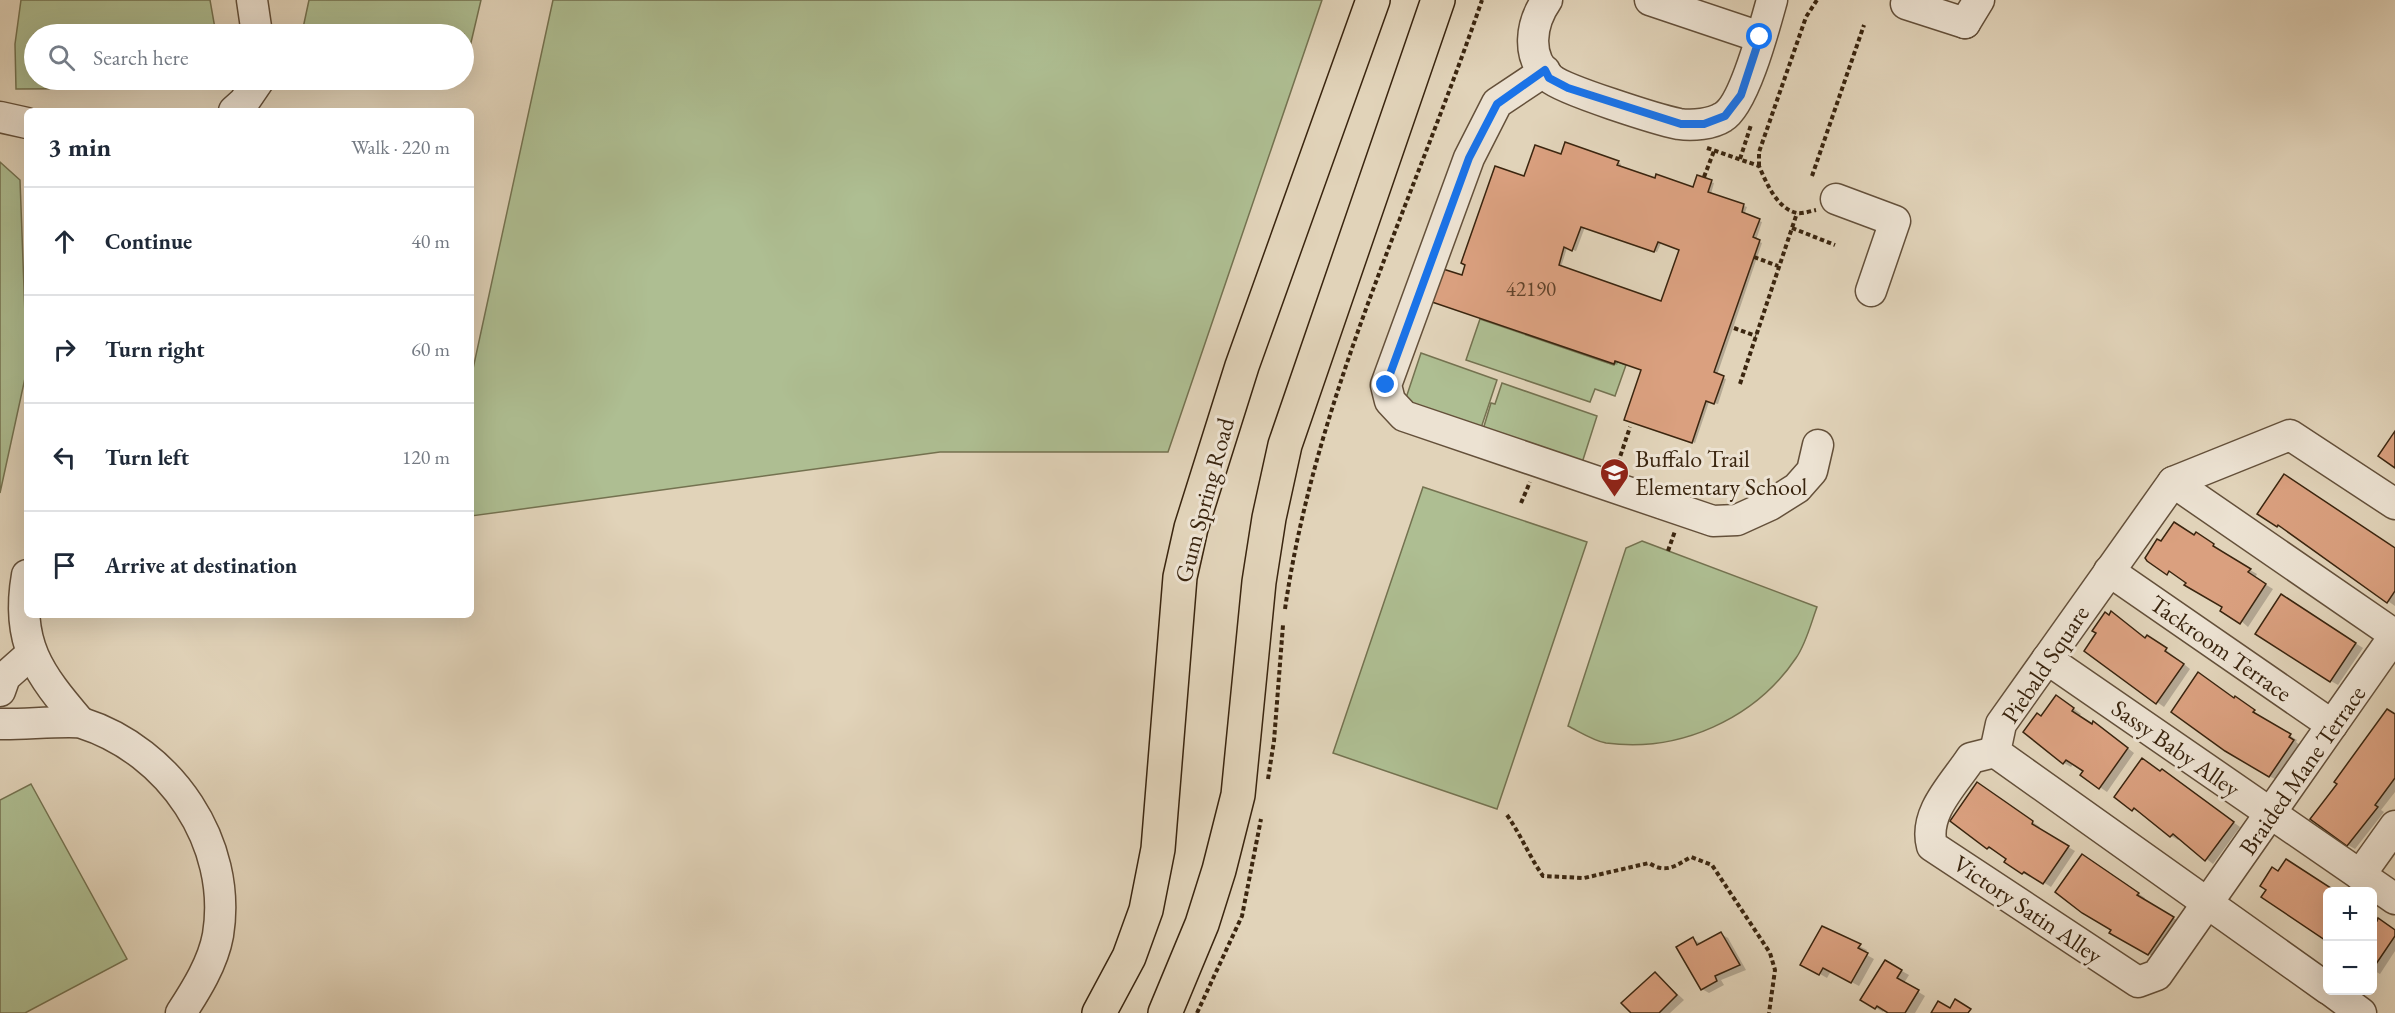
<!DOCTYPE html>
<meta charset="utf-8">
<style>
body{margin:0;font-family:"EB Garamond",serif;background:#f6f6f7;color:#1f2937}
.controls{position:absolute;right:18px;bottom:18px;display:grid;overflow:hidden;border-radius:9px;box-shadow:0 6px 24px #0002}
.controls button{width:54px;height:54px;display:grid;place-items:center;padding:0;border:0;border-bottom:2px solid #e0e1e3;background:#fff;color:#1f2937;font:30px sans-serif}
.stop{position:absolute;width:18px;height:18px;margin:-14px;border:4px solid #1a73e8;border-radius:50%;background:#fff}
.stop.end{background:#1a73e8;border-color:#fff;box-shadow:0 2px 6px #0008}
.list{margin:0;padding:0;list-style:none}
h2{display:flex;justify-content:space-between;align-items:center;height:78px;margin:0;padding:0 24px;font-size:26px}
h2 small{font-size:20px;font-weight:400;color:#747a83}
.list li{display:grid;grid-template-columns:39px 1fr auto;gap:18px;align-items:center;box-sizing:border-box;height:108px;padding:0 24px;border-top:2px solid #e0e1e3}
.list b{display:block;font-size:22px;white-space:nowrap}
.list em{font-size:20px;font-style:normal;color:#747a83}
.icon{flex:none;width:33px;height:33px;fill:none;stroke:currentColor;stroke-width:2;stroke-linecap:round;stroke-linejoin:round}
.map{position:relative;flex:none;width:2395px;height:1013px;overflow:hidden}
.search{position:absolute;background:#fff;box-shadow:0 6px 24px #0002;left:24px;top:24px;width:450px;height:66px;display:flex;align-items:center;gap:15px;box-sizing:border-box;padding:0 21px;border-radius:33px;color:#747a83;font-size:22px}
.panel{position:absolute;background:#fff;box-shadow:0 6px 24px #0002;left:24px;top:108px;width:450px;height:510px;border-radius:9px}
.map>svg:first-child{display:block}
.green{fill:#aebe92;stroke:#747250;stroke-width:1.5}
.shadow{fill:#0003;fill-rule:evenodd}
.building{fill:#daa07f;stroke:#3a250f;stroke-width:1.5;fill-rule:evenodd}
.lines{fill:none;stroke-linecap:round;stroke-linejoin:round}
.minor-casing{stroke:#64503a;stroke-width:33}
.major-casing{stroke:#3a250f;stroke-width:36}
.path{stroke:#3a250f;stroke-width:4;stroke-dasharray:4.5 3;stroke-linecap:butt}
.minor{stroke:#ece2d2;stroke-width:30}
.major{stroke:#e1d3b9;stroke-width:33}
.route{stroke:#1a73e8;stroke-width:8}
.labels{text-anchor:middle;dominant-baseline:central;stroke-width:6;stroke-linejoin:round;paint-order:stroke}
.number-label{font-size:21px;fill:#62442b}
.poi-label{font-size:24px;fill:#3a250f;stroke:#ece2d2;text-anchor:start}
.street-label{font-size:24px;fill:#3a250f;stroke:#ece2d2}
</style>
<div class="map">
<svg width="2395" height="1013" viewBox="0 0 2395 1013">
<rect width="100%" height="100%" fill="#e1d3b9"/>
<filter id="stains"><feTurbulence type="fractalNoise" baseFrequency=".00333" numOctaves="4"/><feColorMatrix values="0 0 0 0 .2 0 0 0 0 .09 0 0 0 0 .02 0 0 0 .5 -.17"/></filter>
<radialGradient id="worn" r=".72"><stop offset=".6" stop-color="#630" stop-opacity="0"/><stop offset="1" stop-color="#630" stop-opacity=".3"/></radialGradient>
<g class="green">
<path d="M21,0H210L216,34H34V80H213L206,88L16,89L15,44Z"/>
<path d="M309,0H481L465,68L464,34H329L303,28Z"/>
<path d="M553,0H1322L1168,452H940L471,516V378Z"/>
<path d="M0,162L20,180L27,369L0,493Z"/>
<path d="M1480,319L1614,365L1616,361L1626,365L1615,396L1595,389L1590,402L1466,360Z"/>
<path d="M1421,353L1497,380L1481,428L1405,401Z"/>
<path d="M1502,383L1597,416L1581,466L1482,433L1491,403L1495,404Z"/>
<path d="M1423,487L1587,542L1497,809L1333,753Z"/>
<path d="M1642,541L1817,607C1811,623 1806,644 1796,658C1755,719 1679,753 1606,743C1594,741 1580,732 1568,726L1626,548Z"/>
<path d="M31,784L127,959L25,1013H0V800Z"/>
</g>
<g class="shadow">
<path d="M1562,156L1618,162L1621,164L1620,168L1694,189L1711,182L1714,183L1711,194L1744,206L1747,207L1744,215L1762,222L1756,240L1762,243L1717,375L1726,379L1718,404L1709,402L1695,443L1629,421L1643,370L1619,361L1617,365L1437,303L1463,277L1525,178ZM1585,227L1657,252L1661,243L1680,250L1662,303L1561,267L1567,248L1576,251Z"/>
<path d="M2284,476L2395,550V606L2285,529L2277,526Z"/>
<path d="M2195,536L2204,538L2221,550L2219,552L2257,574L2255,578L2273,589L2248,627L2224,606L2147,558L2162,543Z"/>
<path d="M2289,601L2363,648L2338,685L2331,681Z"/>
<path d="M2146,639L2155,641L2190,669L2164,707L2086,651Z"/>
<path d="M2235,700L2297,740L2296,742L2300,745L2277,780L2269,776Z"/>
<path d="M2063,701L2081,714L2079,716L2092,726L2101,727L2134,753L2107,792L2082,775L2085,771L2074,763L2071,767L2064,763L2025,732Z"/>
<path d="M2395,715V792L2381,810L2384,812L2355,849L2348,845Z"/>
<path d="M2161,772L2169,775L2240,827L2213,864L2180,838L2178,840L2171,836L2141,812L2140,813L2133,809Z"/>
<path d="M1984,789L2040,827L2038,829L2075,851L2051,887L2032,875L2030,877L2023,873L2006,861L2008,858L1988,848Z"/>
<path d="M2090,860L2145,898L2144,900L2180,922L2156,958L2111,933L2113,930Z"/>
<path d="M2372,919L2395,931V951L2380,974L2373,970Z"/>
<path d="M1823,928L1867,950L1865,954L1874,959L1859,986L1831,971L1827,978L1803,964Z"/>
<path d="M1721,934L1728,938L1746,970L1721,980L1724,985L1709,993L1702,989L1693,939L1700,943Z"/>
<path d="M1886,962L1909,975L1904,983L1925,996L1915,1013H1893L1885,1009L1883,1012L1862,1000Z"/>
<path d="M1655,973L1684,1000L1670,1013H1633Z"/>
</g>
<g class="building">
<path d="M1565,142L1619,161L1617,165L1655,178L1656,174L1693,187L1697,175L1712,180L1708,192L1744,204L1742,212L1760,219L1753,237L1760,240L1714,372L1724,376L1714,404L1706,401L1692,443L1624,420L1641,370L1615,361L1614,364L1432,302L1443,269L1462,275L1465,265L1461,263L1495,166L1524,176L1535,145L1561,154ZM1581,227L1654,252L1658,242L1679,250L1661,301L1559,265L1564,247L1572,251Z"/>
<path d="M2395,431V468L2378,456Z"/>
<path d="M2284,474L2395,548V591L2387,603L2278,525L2277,527L2257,514Z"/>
<path d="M2174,522L2194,535L2196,532L2214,544L2213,546L2251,569L2248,572L2266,584L2240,624L2220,611L2222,607L2184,585L2186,583L2169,571L2167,575L2147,561L2145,558L2157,539L2161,541Z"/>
<path d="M2281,594L2356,643L2330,682L2255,634Z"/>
<path d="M2111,611L2145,638L2147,635L2167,648L2165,651L2184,664L2156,704L2084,651L2096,633L2092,631L2105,612L2109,615Z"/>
<path d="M2198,672L2234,698L2235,696L2255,710L2253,712L2291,734L2289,737L2294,740L2269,777L2225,751L2171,712Z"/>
<path d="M2056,695L2074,708L2072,711L2092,724L2093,721L2128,748L2099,789L2080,775L2083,771L2066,760L2063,764L2023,732L2037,713L2041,716Z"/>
<path d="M2387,709L2395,714V778L2375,805L2378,807L2347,846L2310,819L2337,784L2334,782Z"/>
<path d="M2142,758L2160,771L2162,769L2234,822L2205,861L2173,834L2170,837L2134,808L2132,811L2114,797Z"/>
<path d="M1977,782L2033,821L2032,824L2069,846L2043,884L2024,872L2022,874L2004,862L2006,859L1989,847L1987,849L1950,821Z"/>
<path d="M2082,854L2139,893L2137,895L2174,917L2148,955L2109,933L2111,930L2082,913L2055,892Z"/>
<path d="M2286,859L2337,892H2328V942L2261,897L2266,890L2260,886L2272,867L2278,871Z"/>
<path d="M2372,918L2377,921L2378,918L2395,930V936L2372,970Z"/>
<path d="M1822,926L1861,944L1858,948L1868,953L1851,983L1823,968L1819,975L1800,965Z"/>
<path d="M1721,932L1740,965L1715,976L1717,981L1701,990L1676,947L1693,937L1697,945Z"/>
<path d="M1885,960L1902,970L1897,978L1919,990L1905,1013H1888L1877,1006L1875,1009L1860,1000Z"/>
<path d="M1655,972L1677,995L1659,1013H1631L1621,1003Z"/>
<path d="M1955,999L1971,1009L1968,1013H1931L1938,1001L1950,1008Z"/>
</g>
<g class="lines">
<defs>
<g id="minor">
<path d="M252,0L257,34"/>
<path d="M1547,0C1531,23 1525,57 1550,78C1563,90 1659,120 1679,124C1693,126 1712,124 1723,117C1744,105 1765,25 1772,0"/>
<path d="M1650,0L1760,37"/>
<path d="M1906,4L1965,23"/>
<path d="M1965,23L1979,0"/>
<path d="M1545,71L1497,103L1469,158L1386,385L1390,401L1404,416L1713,521L1737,520L1770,505L1797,488L1812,471L1818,445"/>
<path d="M234,111L244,102L259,80"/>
<path d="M0,117L27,123"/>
<path d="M1836,199L1895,221L1871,291"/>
<path d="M2173,482L2395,635"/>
<path d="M2109,571L2332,725"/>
<path d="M27,575C15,643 39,674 80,722"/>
<path d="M2047,659L2395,899"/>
<path d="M0,691L5,677L31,654"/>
<path d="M0,724C18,725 70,720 82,723C170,751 233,843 218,935C213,963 196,990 181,1013"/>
<path d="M1995,752L1971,758C1954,784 1923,813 1932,846L2138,982L2157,975L2395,635"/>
<path d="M2360,875L2395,826"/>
<path d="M2328,989L1995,752L2001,724L2173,482L2290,435L2395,504"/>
<path d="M2330,990L2361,1013"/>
</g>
<g id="major">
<path d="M1099,1013L1129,957L1146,910L1158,849L1180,577L1191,528L1242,366L1373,0"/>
<path d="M1165,1013L1202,924L1219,870L1238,795L1259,582L1269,518L1285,445L1438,0"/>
</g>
</defs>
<use href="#minor" class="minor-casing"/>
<use href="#major" class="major-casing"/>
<g class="path">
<path d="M1707,148L1759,166C1766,182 1777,209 1797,213C1802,214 1811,211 1816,210"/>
<path d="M1740,159L1751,125"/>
<path d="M1759,166V152L1806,17L1817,0"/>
<path d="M1812,176L1864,25"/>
<path d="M1704,177L1714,151"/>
<path d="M1792,228L1835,245"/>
<path d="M1754,257L1778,266"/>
<path d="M1734,328L1756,336"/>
<path d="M1740,384L1797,213"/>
<path d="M1618,463L1630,427"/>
<path d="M1521,503L1530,482"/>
<path d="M1668,551L1675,531"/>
<path d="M1285,609C1316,395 1413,202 1482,0"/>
<path d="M1268,779L1274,741L1283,625"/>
<path d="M1507,815C1521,835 1529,856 1543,876L1584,878L1649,863C1666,874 1675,866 1691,857L1712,865L1770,953L1775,970L1769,1013"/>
<path d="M1197,1013L1242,916L1261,819"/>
</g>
<use href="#minor" class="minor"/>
<use href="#major" class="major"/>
</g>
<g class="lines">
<path class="route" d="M1386,385L1469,158L1497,104L1545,70L1549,78L1568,88L1681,124H1704L1725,116L1741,95L1760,37"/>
</g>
<defs>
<symbol id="school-pin" viewBox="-11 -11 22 30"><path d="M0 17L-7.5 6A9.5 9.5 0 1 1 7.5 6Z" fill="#8f2418" stroke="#ece2d2"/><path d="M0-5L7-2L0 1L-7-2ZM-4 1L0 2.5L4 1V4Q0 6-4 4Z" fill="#fff"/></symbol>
</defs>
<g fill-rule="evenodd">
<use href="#school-pin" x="1598" y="456" width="33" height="45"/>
</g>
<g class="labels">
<g class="number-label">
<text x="1531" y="288">42190</text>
</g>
<g class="poi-label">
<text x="1635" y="458">Buffalo Trail<tspan x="1635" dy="28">Elementary School</tspan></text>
</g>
<g class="street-label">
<text transform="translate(1204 500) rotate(-75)">Gum Spring Road</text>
<text transform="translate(2221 648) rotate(35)">Tackroom Terrace</text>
<text transform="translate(2045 664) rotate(-56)">Piebald Square</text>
<text transform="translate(2176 748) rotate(35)">Sassy Baby Alley</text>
<text transform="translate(2302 770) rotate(-55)">Braided Mane Terrace</text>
<text transform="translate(2028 909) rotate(34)">Victory Satin Alley</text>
</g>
</g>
<rect width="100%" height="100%" filter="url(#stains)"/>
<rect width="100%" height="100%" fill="url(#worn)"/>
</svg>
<div class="controls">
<button>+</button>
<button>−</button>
</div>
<div class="stop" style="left:1760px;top:37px"></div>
<div class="stop end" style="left:1386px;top:385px"></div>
<div class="search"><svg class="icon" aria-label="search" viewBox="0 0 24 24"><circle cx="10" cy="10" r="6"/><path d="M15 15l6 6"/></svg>Search here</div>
<section class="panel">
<h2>3 min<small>Walk · 220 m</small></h2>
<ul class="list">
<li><svg class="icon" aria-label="ahead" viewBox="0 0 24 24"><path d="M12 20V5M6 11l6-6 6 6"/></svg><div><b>Continue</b></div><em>40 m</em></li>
<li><svg class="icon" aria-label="right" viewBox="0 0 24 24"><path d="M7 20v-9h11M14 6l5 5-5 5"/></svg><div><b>Turn right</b></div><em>60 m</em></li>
<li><svg class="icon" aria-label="left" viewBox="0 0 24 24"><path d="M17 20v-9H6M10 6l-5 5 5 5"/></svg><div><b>Turn left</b></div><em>120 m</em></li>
<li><svg class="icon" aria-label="arrive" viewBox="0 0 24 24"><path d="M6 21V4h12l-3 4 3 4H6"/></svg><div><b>Arrive at destination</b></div></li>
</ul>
</section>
</div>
